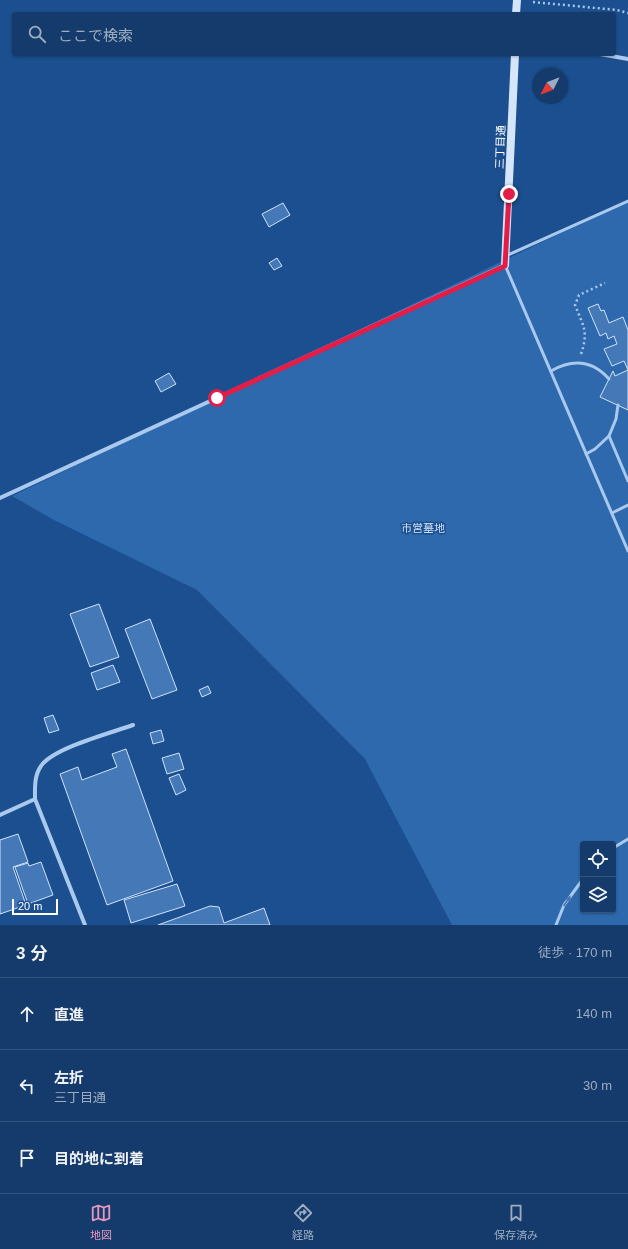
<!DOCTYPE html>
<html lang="ja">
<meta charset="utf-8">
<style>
body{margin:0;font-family:Arial,"Noto Sans JP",sans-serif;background:#214673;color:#f1f3f6}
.controls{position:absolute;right:12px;bottom:12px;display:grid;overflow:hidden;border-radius:4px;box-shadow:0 1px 3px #0004}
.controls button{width:36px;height:36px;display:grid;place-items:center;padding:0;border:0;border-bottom:1px solid #33557e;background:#143b6b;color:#f1f3f6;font:20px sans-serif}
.compass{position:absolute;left:532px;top:68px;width:36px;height:36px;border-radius:50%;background:#143b6b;box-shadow:0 1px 3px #0004;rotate:228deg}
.scale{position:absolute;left:12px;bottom:10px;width:46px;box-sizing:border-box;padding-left:4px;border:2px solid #fff;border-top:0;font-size:11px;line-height:14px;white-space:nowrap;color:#fff;-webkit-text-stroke:3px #1b4f8f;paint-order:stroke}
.stop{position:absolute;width:12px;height:12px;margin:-9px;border:3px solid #e11d48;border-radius:50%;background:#fff}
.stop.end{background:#e11d48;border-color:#fff;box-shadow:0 1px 4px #0008}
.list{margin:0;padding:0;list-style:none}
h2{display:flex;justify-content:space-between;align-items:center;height:52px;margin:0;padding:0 16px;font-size:17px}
h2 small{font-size:13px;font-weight:400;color:#9dadc1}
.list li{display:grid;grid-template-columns:26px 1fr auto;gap:12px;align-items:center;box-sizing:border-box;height:72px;padding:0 16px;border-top:1px solid #33557e}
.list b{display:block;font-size:15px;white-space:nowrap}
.list p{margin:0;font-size:13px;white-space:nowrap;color:#9dadc1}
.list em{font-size:13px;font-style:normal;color:#9dadc1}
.icon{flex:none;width:22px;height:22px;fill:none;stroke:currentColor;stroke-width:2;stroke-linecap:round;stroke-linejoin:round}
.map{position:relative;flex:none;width:628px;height:925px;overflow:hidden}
.search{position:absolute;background:#143b6b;box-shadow:0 1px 3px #0004;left:12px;right:12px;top:12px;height:44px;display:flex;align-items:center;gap:10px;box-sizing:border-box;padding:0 14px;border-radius:4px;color:#9dadc1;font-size:15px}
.sheet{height:268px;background:#143b6b}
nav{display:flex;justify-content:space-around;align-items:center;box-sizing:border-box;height:56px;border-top:1px solid #33557e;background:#143b6b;font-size:11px;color:#9dadc1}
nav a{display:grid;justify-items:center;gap:2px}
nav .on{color:#e797bd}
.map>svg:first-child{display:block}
.green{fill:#2e69ad;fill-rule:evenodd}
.building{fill:#4478b7;stroke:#cfe3fa}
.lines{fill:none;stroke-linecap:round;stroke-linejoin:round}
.path{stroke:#a9c9ee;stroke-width:2.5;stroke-dasharray:2 3;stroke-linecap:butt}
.lane{stroke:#a9c9ee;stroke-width:3}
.street{stroke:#a9c9ee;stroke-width:4}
.secondary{stroke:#d6e6fa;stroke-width:8}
.oneway{fill:#4674ac}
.route{stroke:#e11d48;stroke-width:5}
.labels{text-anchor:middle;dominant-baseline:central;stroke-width:3;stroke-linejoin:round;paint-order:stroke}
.street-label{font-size:11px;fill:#fff;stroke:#1b4f8f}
.park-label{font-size:11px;fill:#cfe3fa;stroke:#1b4f8f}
</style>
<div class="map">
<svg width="628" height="925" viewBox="0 0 628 925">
<rect width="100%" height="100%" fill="#1b4f8f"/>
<path class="green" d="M628,201V925H452L365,759L197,590L52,519L12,496ZM583,844H613V910H583Z"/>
<g class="building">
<path d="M283,203L290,215L269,227L262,214Z"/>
<path d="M277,258L282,266L274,270L269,263Z"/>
<path d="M598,304L601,311L604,310L609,323L623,317L628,330V410L600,397L613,371L615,376L628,370L624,361L612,366L604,349L617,344L614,336L608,339L606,333L600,336L588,308Z"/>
<path d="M169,373L176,384L161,392L155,381Z"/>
<path d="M99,604L119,657L90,667L70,614Z"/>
<path d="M150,619L177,690L152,699L125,629Z"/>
<path d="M113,665L120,682L97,690L91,673Z"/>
<path d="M208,686L211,693L202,697L199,690Z"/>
<path d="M53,715L59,730L49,733L44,718Z"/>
<path d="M161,730L164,741L153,744L150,733Z"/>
<path d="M126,749L173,881L107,905L60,774L78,767L82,780L117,767L112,754Z"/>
<path d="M179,753L184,769L167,774L162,758Z"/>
<path d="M179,774L186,790L176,795L169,778Z"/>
<path d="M18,834L28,862L13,867L26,905L0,914V840Z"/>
<path d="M41,862L53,895L28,904L15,867L28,863L29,866Z"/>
<path d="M177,884L185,906L131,923L124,900Z"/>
<path d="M210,906L219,907L224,923L264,908L270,925H158Z"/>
</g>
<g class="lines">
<g class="path">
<path d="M533,2L617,10L628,13"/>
<path d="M581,354C589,331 583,326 575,305L579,295L605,283"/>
</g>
<g class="lane">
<path d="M508,255L628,201"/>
<path d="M505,265L628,551"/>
<path d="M551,371C572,359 592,360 609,379"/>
<path d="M618,405L616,419L609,436L628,481"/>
<path d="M586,454L595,449L609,436"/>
<path d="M612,513L628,505"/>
<path d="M613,848L628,839"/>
<path d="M556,925L564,905L583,879"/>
</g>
<g class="street">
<path d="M600,54L628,59"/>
<path d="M0,498L505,265"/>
<path d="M35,799L85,925"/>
<path d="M0,815L35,799C35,788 34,776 41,766C53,748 111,733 133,725"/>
</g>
<g class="secondary">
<path d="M516,14L517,0"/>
<path d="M505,265L515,54"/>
</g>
</g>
<defs><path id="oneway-solid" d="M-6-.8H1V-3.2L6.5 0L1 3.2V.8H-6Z"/></defs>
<use class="oneway" href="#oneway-solid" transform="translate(567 901) rotate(-56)"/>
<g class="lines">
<path class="route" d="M217,398L505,266L509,194"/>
</g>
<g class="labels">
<g class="street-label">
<text transform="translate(500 147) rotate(-88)">三丁目通</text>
</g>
<g class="park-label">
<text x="423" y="528">市営墓地</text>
</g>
</g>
</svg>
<div class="controls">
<button><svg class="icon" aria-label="locate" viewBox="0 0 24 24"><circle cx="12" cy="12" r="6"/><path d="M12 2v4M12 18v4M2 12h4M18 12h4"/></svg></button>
<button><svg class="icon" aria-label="layers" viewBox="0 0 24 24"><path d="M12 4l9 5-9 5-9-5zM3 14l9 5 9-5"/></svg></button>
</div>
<svg class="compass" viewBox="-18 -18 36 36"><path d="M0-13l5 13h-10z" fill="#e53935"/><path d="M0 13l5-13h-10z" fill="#9dadc1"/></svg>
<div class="scale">20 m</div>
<div class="stop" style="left:217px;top:398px"></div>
<div class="stop end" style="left:509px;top:194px"></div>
<div class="search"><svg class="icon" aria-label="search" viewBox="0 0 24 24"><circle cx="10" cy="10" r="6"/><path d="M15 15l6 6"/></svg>ここで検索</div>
</div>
<section class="sheet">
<h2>3 分<small>徒歩 · 170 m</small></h2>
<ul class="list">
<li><svg class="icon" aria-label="ahead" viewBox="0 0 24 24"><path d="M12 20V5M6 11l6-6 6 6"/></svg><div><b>直進</b></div><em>140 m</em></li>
<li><svg class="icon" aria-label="left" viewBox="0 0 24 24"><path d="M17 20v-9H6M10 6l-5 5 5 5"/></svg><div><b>左折</b><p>三丁目通</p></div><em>30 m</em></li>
<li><svg class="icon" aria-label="arrive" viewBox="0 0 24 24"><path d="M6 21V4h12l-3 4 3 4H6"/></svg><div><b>目的地に到着</b></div></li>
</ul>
</section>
<nav>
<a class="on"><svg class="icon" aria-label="map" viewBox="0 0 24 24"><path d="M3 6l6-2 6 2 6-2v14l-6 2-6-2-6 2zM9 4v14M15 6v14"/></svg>地図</a>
<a><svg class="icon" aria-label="directions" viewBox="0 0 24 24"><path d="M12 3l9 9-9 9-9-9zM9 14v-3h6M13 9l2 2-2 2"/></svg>経路</a>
<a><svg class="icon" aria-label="saved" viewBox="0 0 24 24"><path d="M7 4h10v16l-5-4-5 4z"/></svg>保存済み</a>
</nav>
